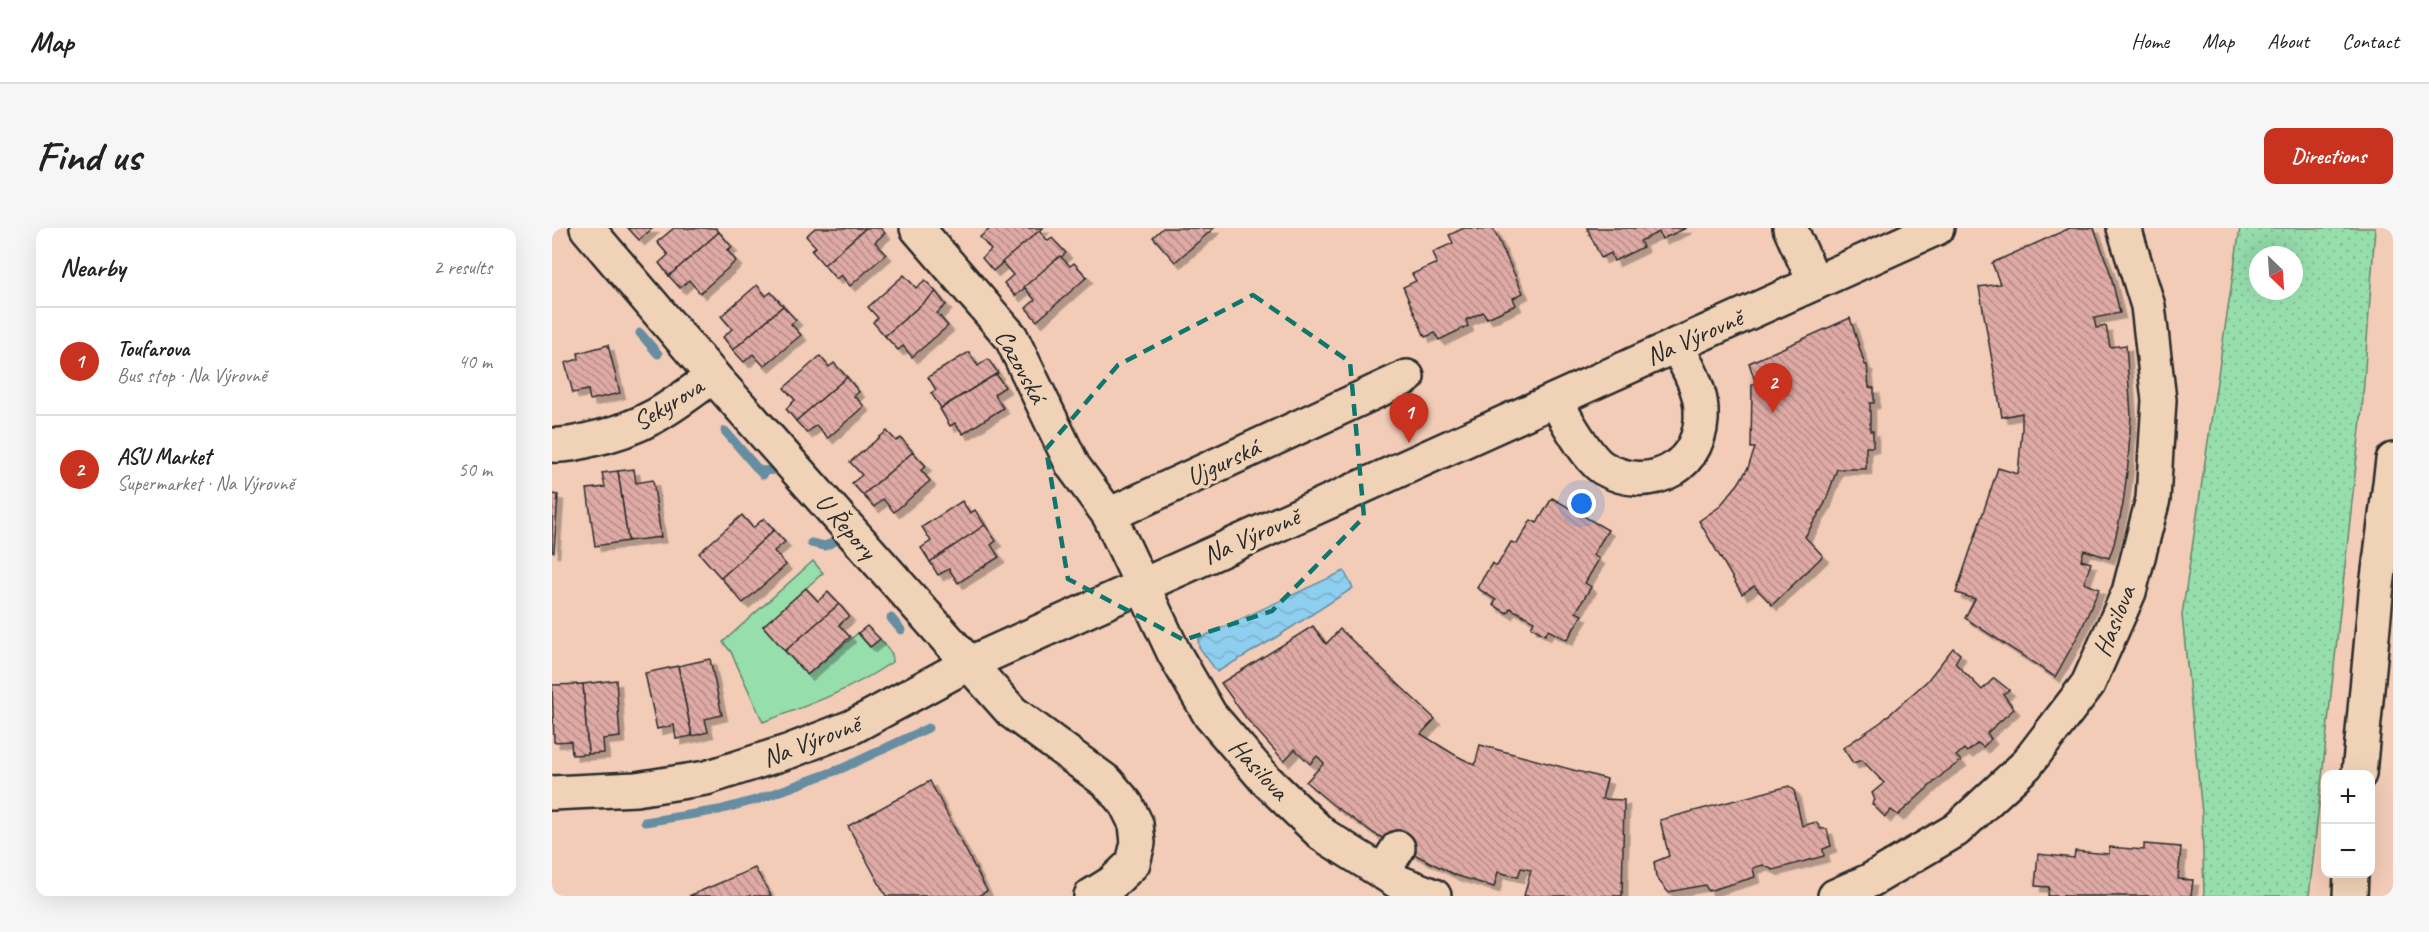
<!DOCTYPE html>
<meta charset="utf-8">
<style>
body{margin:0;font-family:Caveat,sans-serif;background:#f6f6f6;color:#222}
.controls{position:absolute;right:18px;bottom:18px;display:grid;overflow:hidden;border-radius:12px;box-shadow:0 6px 24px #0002}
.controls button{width:54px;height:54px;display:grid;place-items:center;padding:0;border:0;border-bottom:2px solid #e0e0e0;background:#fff;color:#222;font:30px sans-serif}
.compass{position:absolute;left:1697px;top:18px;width:54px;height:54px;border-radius:50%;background:#fff;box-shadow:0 6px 24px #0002;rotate:155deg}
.you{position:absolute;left:1030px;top:276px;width:21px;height:21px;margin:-15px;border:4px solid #fff;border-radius:50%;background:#1a73e8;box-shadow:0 0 0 9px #1a73e833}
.badge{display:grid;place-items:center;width:39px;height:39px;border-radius:50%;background:#c8321e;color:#fff;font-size:20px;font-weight:700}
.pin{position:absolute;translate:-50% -50px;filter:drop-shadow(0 2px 3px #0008)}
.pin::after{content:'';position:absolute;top:32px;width:21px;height:18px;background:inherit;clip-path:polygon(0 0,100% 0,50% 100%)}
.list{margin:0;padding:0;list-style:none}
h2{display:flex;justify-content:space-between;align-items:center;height:78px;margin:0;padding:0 24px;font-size:26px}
h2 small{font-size:20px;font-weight:400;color:#767676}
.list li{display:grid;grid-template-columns:39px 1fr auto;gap:18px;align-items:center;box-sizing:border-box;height:108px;padding:0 24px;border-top:2px solid #e0e0e0}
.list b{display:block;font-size:22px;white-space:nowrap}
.list p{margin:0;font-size:20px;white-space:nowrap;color:#767676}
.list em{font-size:20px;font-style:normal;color:#767676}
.map{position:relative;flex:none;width:1841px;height:668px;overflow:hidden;border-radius:12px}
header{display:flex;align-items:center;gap:36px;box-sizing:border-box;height:84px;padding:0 30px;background:#fff;border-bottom:2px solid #e0e0e0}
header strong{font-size:28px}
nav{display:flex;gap:33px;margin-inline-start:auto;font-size:21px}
.intro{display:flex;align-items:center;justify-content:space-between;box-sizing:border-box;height:144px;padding:0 36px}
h1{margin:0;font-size:42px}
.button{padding:15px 27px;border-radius:12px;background:#c8321e;color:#fff;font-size:21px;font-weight:700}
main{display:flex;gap:36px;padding:0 36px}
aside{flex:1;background:#fff;border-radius:12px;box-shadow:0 6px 24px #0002}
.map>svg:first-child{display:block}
.grass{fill:url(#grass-dots);stroke:#61846c;stroke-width:1.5;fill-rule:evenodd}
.garden{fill:#97dead;stroke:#61846c;stroke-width:1.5}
.water{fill:url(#water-waves);stroke:#668da1;stroke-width:1.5}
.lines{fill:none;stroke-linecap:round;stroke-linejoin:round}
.stream{stroke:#668da1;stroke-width:9}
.building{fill:url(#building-back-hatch);stroke:#2b2b2b;stroke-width:1.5;filter:url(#shadow)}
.minor-casing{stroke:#2b2b2b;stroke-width:38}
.major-casing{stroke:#2b2b2b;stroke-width:38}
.minor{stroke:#f0d3b7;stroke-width:33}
.major{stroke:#f0d3b7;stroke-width:33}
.marked{fill:none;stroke:#0f766e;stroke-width:4.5;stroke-dasharray:12 8;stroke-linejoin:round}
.labels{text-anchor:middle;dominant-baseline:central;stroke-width:6;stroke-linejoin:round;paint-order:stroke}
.street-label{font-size:26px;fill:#2b2b2b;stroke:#f0d3b7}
</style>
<header>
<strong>Map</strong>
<nav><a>Home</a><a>Map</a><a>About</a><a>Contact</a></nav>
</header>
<div class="intro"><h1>Find us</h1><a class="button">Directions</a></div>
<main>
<aside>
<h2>Nearby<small>2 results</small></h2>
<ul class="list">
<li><span class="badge">1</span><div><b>Toufarova</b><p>Bus stop · Na Výrovně</p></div><em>40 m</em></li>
<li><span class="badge">2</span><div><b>ASU Market</b><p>Supermarket · Na Výrovně</p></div><em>50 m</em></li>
</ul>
</aside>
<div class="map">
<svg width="1841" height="668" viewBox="0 0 1841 668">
<defs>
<pattern id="grass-dots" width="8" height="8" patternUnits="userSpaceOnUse" patternTransform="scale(1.5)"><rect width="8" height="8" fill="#97dead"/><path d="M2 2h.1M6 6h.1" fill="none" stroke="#82bf95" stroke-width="1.8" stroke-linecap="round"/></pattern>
<pattern id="water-waves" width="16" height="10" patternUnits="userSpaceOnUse" patternTransform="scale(1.5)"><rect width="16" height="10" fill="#8eceef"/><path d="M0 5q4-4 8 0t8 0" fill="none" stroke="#7bb1cd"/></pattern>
<pattern id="building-back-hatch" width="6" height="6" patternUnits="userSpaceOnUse" patternTransform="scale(1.5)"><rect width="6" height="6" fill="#dfaaa5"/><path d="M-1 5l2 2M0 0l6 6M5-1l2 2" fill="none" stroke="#b58b87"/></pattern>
<filter id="shadow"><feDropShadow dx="5.5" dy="5.5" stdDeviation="0" flood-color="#0004"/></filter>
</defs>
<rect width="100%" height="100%" fill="#f2ccb7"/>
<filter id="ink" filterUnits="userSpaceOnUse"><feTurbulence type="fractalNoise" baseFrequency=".0167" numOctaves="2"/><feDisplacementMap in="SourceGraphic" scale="12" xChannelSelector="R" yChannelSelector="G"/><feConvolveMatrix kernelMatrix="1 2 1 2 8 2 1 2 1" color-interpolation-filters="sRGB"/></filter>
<g filter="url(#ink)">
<path class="grass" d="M1688,0H1823L1810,182L1757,668H1652L1650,585L1630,387ZM1706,27H1742V63H1706Z"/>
<path class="garden" d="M261,333L271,345L211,398L255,447L306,405L318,419L328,411L340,426V434C301,461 255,478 211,494L179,424L171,414Z"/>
<path class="water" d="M792,343L801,360L723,410L665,444L647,419L646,411Z"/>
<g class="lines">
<g class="stream">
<path d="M88,105L106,126"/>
<path d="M173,203L211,247"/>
<path d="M207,243L225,242"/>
<path d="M259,315L273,318L288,311"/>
<path d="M339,390L349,402"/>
<path d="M93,594L167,582L207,571L291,540L376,500"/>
</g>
</g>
<g class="building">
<path d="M76,0H101L87,12Z"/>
<path d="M122,0H164L167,4L117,48L107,35L116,27L105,14Z"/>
<path d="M263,0H314L272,37L259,22L264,19L254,8Z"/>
<path d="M314,0H328L333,5L323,14L334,26L298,58L289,47L284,51L272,37Z"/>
<path d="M439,0H491L441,43L430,30L439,22L428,9Z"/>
<path d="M611,0H662L623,34L601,9Z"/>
<path d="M912,0H926L927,2L941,0L971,65L961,70L964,77L935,90L931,84L914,92L916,98L887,112L883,105L873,109L851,59L864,53L860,46L885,35L881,24L901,15L897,7Z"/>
<path d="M1035,0H1134L1110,11L1107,4L1088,13L1091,19L1062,33L1059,25L1049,30Z"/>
<path d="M1518,0H1542L1558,44L1568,85L1542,90L1544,100L1554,98L1558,119L1574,117L1579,187L1576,236L1571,276L1562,316L1557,330L1532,322L1529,332L1539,335L1532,355L1547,361L1529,402L1503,449L1413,390L1423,371L1404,365L1446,240L1466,246L1470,201V185L1450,189L1427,59L1448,56L1440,35Z"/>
<path d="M487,3L496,13L500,10L514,25L463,68L452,55L461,47L450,34Z"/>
<path d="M167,4L180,19L175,22L184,33L148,65L137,52L128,60L117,48Z"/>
<path d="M508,28L518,38L522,35L535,49L485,93L474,80L483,72L472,59Z"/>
<path d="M352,47L364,60L373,52L384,64L333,108L321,94L326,90L316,79Z"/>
<path d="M205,57L214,68L219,64L231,78L181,122L171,109L180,101L169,88Z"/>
<path d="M384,64L394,77L385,85L396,98L360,129L351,118L346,122L333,108Z"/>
<path d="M231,78L244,92L239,96L249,107L212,138L201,126L192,134L181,122Z"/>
<path d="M1298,90L1313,137H1315L1317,159L1322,160V175H1318V203H1321V219H1314V241H1285L1273,275L1253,309L1271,328L1220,377L1202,358L1190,366L1147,293L1167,279L1186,256L1196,240L1203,220H1199L1200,156H1204L1197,135Z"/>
<path d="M56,117L68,165L38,172L36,162L21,165L13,135L27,131L26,125Z"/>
<path d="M417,124L426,138L436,131L446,145L389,180L379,165L384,162L376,149Z"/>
<path d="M268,128L277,139L282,135L295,149L244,193L234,181L243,172L232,160Z"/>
<path d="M444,146L453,159L442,166L451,180L411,206L403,195L398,198L388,181Z"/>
<path d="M295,149L307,164L302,168L312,178L276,210L264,197L255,205L244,193Z"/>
<path d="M335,203L344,213L349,210L361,224L311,267L300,255L310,247L298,234Z"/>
<path d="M361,224L374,238L369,242L378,253L342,284L331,271L322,279L311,267Z"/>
<path d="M82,241L84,255L101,252L109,309L76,313L66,243Z"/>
<path d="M66,243L76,313L43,318L35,261L53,259L50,245Z"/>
<path d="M0,266L6,267L2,324H0Z"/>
<path d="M1000,270L1056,302L1041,327L1047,331L1033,355L1039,359L1024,384L1030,387L1015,412L996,402L993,407L979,399L982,393L958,380L955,385L941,377L944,372L925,360L940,335L945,338L959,314L965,316L979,292L985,295Z"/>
<path d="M410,273L418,285L423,282L433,297L378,334L369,320L379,313L370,299Z"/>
<path d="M190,287L201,300L212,290L222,302L169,350L147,325Z"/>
<path d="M433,297L444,313L439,317L447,329L406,355L397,341L386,347L378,334Z"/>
<path d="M222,302L233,314L222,323L234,337L191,375L169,350Z"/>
<path d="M254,360L266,373L276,364L287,376L233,423L211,398Z"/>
<path d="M287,376L297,388L287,397L298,409L255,447L233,423Z"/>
<path d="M315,398L328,411L318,419L306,405Z"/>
<path d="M761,398L774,416L788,401L883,491L869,506L903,527L923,537L928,517L1055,551L1050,571L1072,572L1070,668H972L979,642L969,640L966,649L946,644L942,659L903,647L823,606L781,577L754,554L772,535L765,528L758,536L743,521L732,533L694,490L669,455Z"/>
<path d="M1401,420L1408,426L1403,435L1430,462L1442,450L1457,462L1451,466L1462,481L1435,505L1439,511L1431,519L1426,515L1415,524L1412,521L1404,528L1409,533L1392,545L1346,587L1339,582L1333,589L1320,576L1323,572L1320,565L1332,555L1310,532L1301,535L1291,520L1329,494L1375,453Z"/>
<path d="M158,431L170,487L153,491L156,504L140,508L126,438Z"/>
<path d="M126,438L140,508L124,511L122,497L105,501L93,445Z"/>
<path d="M64,452L68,509L51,511L52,525L36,526L31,456Z"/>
<path d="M31,456L36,526L20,527L19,513L2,514L0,457Z"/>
<path d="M378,553L435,663L426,668H334L296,598Z"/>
<path d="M1237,558L1242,562L1250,598L1264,594L1269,601H1275L1279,618L1271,621L1272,628L1221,642L1211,637L1201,640L1203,649L1156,663L1153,657L1116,664L1104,649L1102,634L1117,628L1108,592Z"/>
<path d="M1592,616L1629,619L1626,651L1641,652L1639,668H1496L1497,659L1483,658L1486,626L1522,630L1523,623L1557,626V619L1592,622Z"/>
<path d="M203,640L219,668H137Z"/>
</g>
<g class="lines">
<defs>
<g id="minor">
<path d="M35,0L161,148L460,484L555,554L574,576L584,596L586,615L581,635L560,655L539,668"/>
<path d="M365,0L459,109L521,238L557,287"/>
<path d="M1238,0L1263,55"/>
<path d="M855,149L557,287L622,425L658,487L713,551L771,607L846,654L882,668"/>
<path d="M1004,172C1012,189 1036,231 1051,240C1099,268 1153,237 1149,181C1148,159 1134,136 1124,117"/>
<path d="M0,217C13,218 25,215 37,212C90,201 119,180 161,148"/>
<path d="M0,565L84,561L154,550L238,523L300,499L416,436L1385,0"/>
<path d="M831,644L846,620"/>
<path d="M1283,668L1319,652L1404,602L1474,537L1536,456L1577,364L1601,271L1607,172L1596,78L1572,0"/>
</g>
<g id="major">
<path d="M1807,546L1824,366L1841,232"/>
<path d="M1798,668L1799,646"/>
</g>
</defs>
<use href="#minor" class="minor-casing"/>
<use href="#major" class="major-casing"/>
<use href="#minor" class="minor"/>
<use href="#major" class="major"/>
</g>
</g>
<path class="marked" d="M701,67L798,134L812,289L720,383L632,412L516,351L494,221L566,137Z"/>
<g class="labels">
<g class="street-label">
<text transform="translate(1142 109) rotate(-24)">Na Výrovně</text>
<text transform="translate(469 138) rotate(61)">Cazovská</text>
<text transform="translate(116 176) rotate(-32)">Sekyrova</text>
<text transform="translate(671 234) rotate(-25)">Ujgurská</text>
<text transform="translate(294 298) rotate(49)">U Řepory</text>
<text transform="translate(699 308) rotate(-24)">Na Výrovně</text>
<text transform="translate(1562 393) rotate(-68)">Hasilova</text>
<text transform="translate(259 513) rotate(-21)">Na Výrovně</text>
<text transform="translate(707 541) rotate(47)">Hasilova</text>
</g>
</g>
</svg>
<div class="controls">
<button>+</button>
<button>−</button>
</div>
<svg class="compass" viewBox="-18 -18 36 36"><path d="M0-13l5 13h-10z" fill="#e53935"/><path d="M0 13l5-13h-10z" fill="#767676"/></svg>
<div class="you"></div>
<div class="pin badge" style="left:857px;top:215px">1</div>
<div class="pin badge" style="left:1221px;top:185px">2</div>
</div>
</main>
